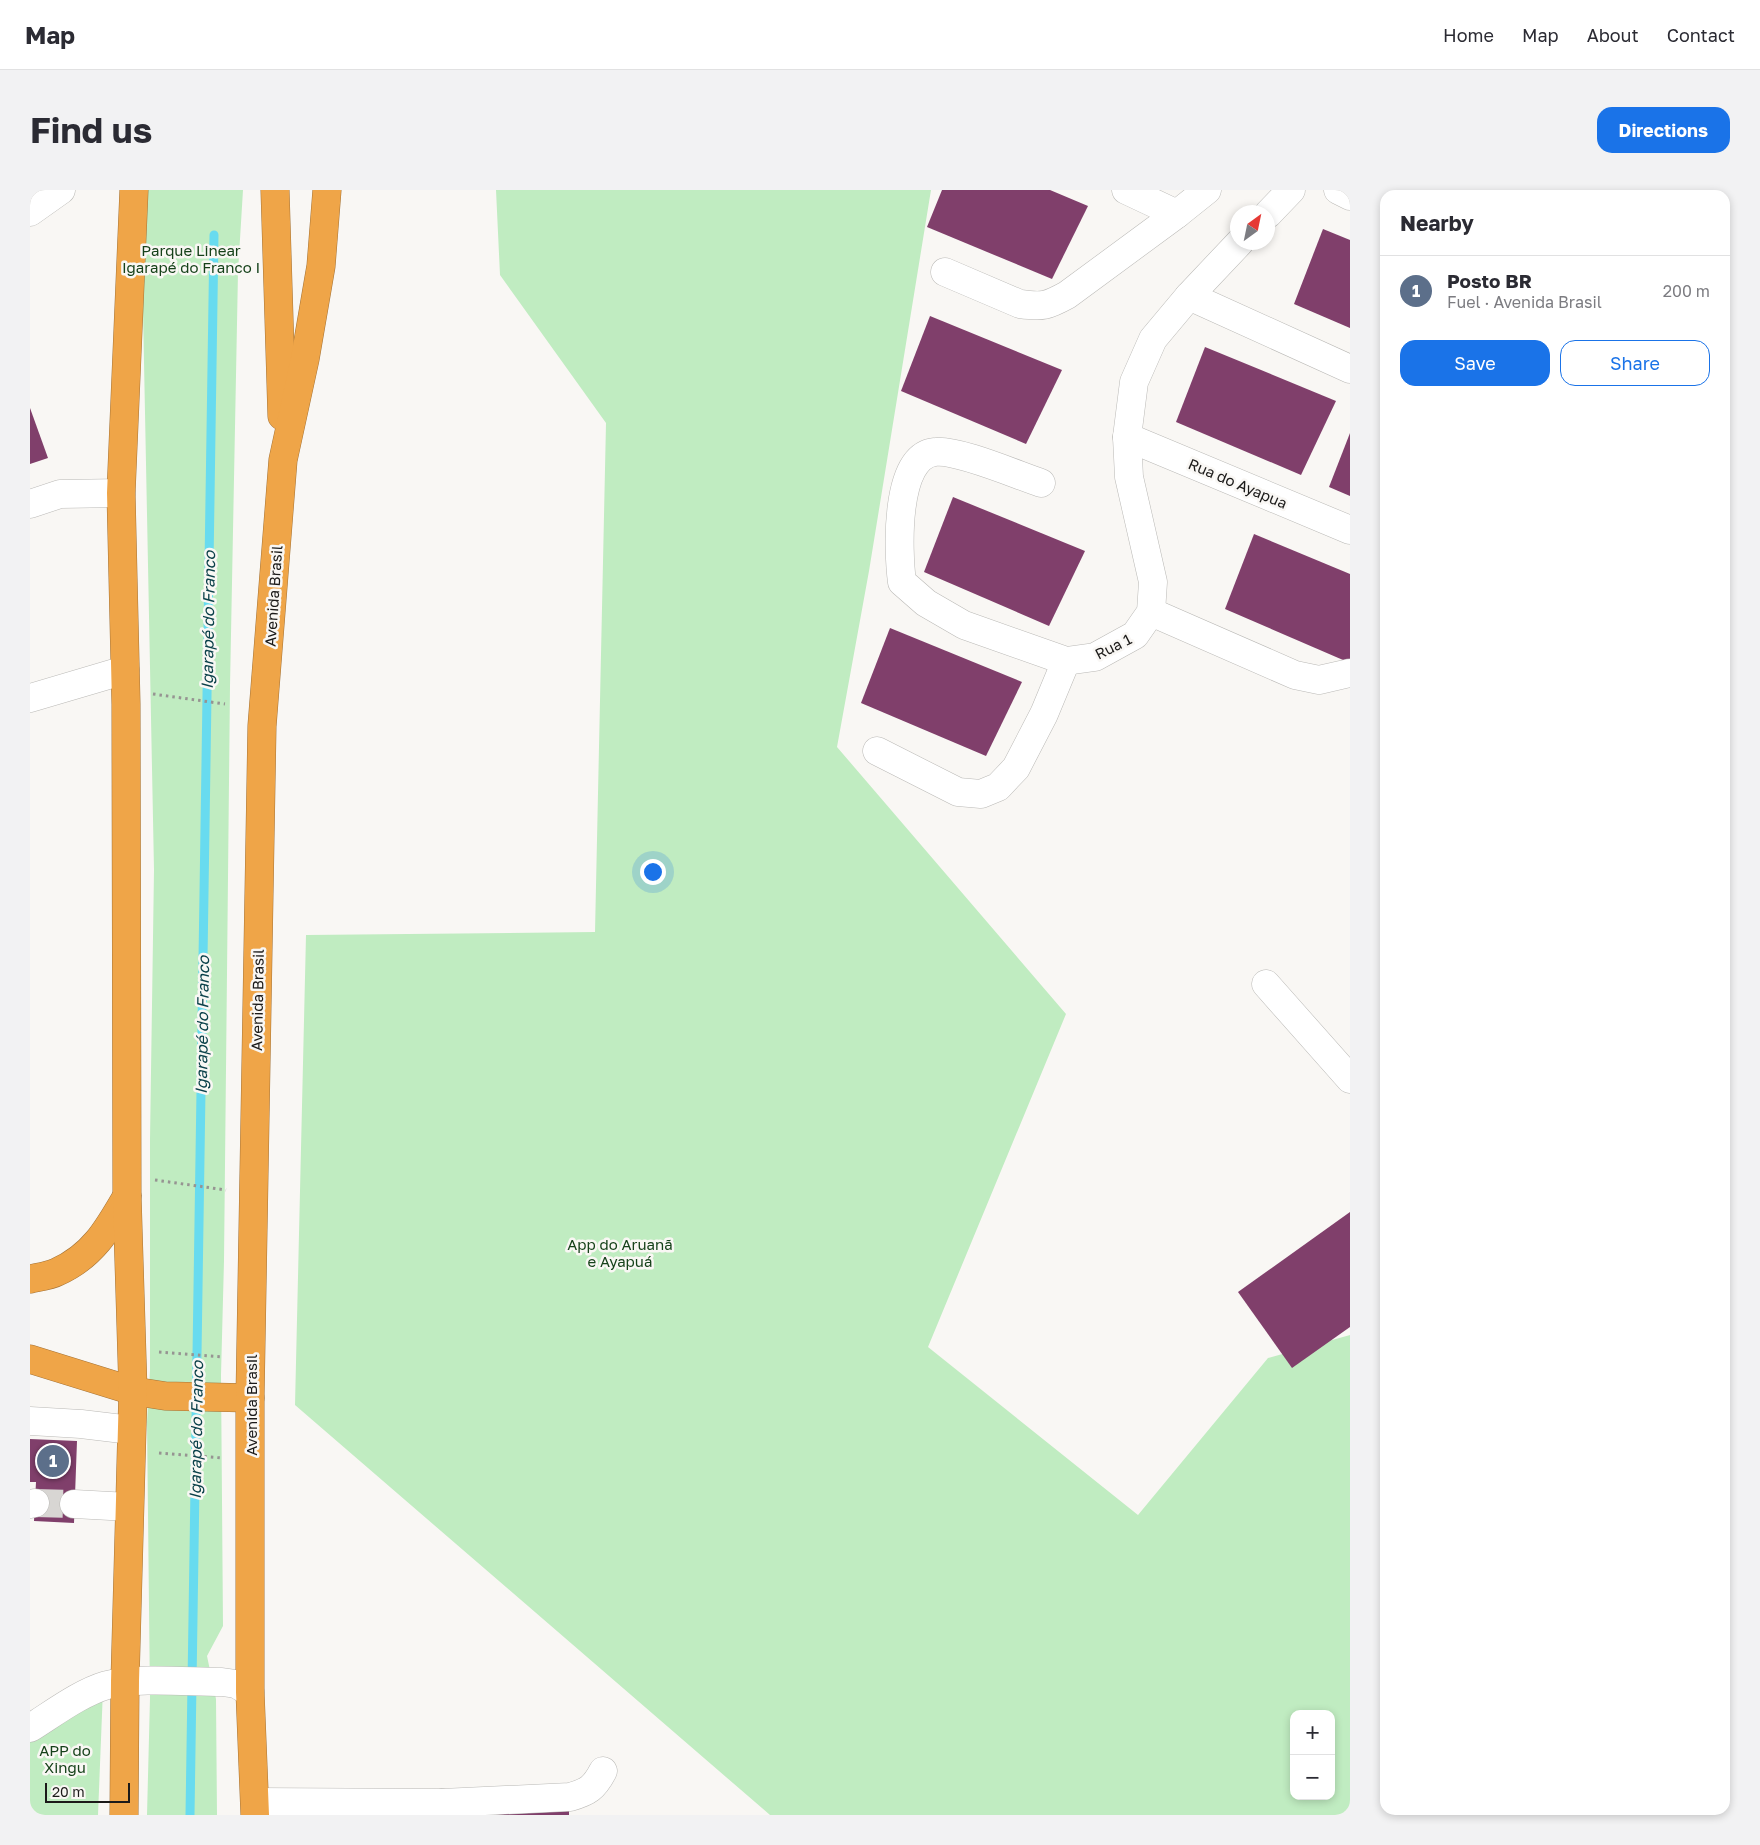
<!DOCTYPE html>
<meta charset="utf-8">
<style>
body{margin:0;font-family:"Golos Text",sans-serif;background:#f2f2f3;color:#2b2b33}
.controls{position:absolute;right:15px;bottom:15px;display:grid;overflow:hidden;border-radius:10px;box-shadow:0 2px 8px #0003}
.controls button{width:45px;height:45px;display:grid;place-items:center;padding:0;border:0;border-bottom:1px solid #e1e1e2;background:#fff;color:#2b2b33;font:25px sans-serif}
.compass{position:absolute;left:1200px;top:15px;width:45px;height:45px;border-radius:50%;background:#fff;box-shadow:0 2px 8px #0003;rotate:33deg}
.scale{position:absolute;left:15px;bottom:12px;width:85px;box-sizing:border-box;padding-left:5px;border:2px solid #1b1a19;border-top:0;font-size:14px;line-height:18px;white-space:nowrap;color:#1b1a19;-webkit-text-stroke:4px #f9f7f4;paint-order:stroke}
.you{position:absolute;left:622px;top:681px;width:18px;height:18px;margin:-12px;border:4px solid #fff;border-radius:50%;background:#1a73e8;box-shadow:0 0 0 8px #1a73e833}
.badge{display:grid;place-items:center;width:32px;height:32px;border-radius:50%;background:#1a73e8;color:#fff;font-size:16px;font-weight:700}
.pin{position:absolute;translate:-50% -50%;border:2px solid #fff;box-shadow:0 1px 5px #0006}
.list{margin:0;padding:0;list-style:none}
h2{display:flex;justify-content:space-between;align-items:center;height:65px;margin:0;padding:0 20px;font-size:21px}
h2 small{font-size:16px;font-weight:400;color:#7c7c81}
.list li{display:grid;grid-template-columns:32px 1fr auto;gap:15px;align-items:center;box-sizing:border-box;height:70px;padding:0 20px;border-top:1px solid #e1e1e2}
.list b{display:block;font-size:19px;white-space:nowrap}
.list p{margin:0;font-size:16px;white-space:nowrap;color:#7c7c81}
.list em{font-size:16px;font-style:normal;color:#7c7c81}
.actions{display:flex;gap:10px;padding:15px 20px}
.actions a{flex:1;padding:11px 0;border:1px solid #1a73e8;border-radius:15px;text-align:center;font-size:18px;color:#1a73e8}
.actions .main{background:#1a73e8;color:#fff}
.map{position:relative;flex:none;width:1320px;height:1625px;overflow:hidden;border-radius:15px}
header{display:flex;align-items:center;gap:30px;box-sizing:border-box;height:70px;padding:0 25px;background:#fff;border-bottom:1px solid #e1e1e2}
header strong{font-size:24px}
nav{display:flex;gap:28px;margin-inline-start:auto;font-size:18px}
.intro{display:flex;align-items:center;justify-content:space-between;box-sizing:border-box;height:120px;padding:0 30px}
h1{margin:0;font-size:35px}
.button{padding:12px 22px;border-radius:15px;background:#1a73e8;color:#fff;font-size:18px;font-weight:700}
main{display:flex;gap:30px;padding:0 30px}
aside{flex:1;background:#fff;border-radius:15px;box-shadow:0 2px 8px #0003}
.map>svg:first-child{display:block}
.green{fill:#c0ecc1;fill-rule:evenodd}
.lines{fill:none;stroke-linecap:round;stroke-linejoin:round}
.stream{stroke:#68dbef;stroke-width:9}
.building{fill:#803f6b}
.minor-tunnel{stroke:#d8d6d3;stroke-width:28;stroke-dasharray:28 14;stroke-linecap:butt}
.minor-casing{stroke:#bab9b6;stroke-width:29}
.highway-casing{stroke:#a57438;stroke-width:29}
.path{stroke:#969492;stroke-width:3;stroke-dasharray:2.5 4;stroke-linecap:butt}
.minor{stroke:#fff;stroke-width:28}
.highway{stroke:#efa548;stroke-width:28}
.labels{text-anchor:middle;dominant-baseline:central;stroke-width:5;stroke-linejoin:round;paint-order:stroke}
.park-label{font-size:15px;fill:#154119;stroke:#f9f7f4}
.street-label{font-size:15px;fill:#1b1a19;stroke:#f9f7f4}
.water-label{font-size:16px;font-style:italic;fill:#0b414a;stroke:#f9f7f4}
</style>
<header>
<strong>Map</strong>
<nav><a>Home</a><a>Map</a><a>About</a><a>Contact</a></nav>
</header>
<div class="intro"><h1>Find us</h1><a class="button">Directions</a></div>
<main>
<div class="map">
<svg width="1320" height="1625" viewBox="0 0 1320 1625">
<rect width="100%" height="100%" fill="#f9f7f4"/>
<g class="green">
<path d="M117,0H213L208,82L200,496L194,1071L191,1185L193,1436L177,1466L186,1509L187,1625H117L120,1508L117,1232L120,1180V949L124,680L112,70Z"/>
<path d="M466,0H901L839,381L807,557L1036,824L898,1157L1108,1325L1238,1168L1320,1145V1625H740L265,1215L276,745L565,742L576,233L470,85ZM1264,1524H1301V1606H1264Z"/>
<path d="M73,1499L68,1625H0V1549Z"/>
</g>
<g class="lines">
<path class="stream" d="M160,1625L184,45"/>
</g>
<g class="building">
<path d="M912,0H1020L1058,16L1022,89L897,37Z"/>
<path d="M1293,39L1320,50V138L1264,114Z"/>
<path d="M900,126L1032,180L996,254L871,201Z"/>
<path d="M1175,157L1306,211L1271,285L1146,232Z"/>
<path d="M0,218L18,268L0,274Z"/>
<path d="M1320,243V306L1299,297Z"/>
<path d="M923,307L1055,361L1019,436L894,382Z"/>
<path d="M1224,344L1320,384V473L1195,419Z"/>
<path d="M860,438L992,492L956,566L831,513Z"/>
<path d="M1320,1022V1137L1262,1178L1208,1102Z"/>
<path d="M0,1249L47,1251L44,1333L4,1331L6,1292H0Z"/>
<path d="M452,1616L539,1618V1625H451Z"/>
</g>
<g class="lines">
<path class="minor-tunnel" d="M5,1313L44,1314"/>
<defs>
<g id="minor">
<path d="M1096,0L1147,24L1177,0"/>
<path d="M1308,0L1320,6"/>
<path d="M0,22L31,0"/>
<path d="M1238,24L1261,0"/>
<path d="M915,82L990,114C1013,117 1017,116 1037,105L1147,24"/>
<path d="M1159,106L1320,179"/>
<path d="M1097,247L1320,340"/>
<path d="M1011,293C987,285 927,259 905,262C864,266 868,362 872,392L896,413L934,435L1036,471L1065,467L1105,445L1121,422L1123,392L1099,287L1097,247L1104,192L1123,149L1159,106L1210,52"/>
<path d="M0,314L30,304L91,303"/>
<path d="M1121,422L1265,485L1289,490L1320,483"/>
<path d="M0,508L95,480"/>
<path d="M847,561L928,602L951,604L968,597L986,578L1014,524L1036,471"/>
<path d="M1236,794L1320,889"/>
<path d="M0,1231L51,1234L101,1240"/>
<path d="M0,1314L5,1313"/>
<path d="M44,1314L99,1317"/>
<path d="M0,1538C24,1523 50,1503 77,1495C109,1487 158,1492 192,1492L206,1494L220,1502"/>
<path d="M225,1612L412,1613V1625"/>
<path d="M412,1613L540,1607C558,1602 564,1598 573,1581"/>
</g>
<g id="highway">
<path d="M245,0L252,226"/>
<path d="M0,1089C9,1087 19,1086 27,1082C63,1066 78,1039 97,1006"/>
<path d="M0,1169L103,1201L135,1206L220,1208"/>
<path d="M94,1625L95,1491L103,1201L97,1006L96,514L91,303L104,0"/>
<path d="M225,1625L220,1502V1208L232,536L253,270L275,169L291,76L297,0"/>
</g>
</defs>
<use href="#minor" class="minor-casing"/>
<use href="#highway" class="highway-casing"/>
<g class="path">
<path d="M123,504L195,514"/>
<path d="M125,990L196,1000"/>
<path d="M129,1162L193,1167"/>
<path d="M129,1263L192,1268"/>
</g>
<use href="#minor" class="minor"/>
<use href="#highway" class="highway"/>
</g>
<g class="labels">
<g class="park-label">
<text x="161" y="60">Parque Linear<tspan x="161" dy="17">Igarapé do Franco I</tspan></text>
<text x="590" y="1054">App do Aruanã<tspan x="590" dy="17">e Ayapuá</tspan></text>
<text x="35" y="1560">APP do<tspan x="35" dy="17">Xingu</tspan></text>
</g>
<g class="street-label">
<text transform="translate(1208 293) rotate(23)">Rua do Ayapua</text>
<text transform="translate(243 406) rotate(-86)">Avenida Brasil</text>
<text transform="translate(1083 456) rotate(-27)">Rua 1</text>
<text transform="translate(227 810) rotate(-89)">Avenida Brasil</text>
<text transform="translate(221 1215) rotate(-90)">Avenida Brasil</text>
</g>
<g class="water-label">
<text transform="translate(178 430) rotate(-89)">Igarapé do Franco</text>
<text transform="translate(172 835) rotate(-89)">Igarapé do Franco</text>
<text transform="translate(166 1240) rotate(-89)">Igarapé do Franco</text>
</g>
</g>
</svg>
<div class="controls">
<button>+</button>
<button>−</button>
</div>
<svg class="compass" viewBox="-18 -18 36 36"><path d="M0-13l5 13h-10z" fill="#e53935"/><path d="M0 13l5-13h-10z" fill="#7c7c81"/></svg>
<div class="scale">20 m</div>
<div class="you"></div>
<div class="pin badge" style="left:23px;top:1271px;background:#5c6f8a">1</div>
</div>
<aside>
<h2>Nearby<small></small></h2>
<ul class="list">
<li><span class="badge" style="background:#5c6f8a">1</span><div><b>Posto BR</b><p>Fuel · Avenida Brasil</p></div><em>200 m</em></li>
</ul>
<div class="actions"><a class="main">Save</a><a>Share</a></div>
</aside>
</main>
